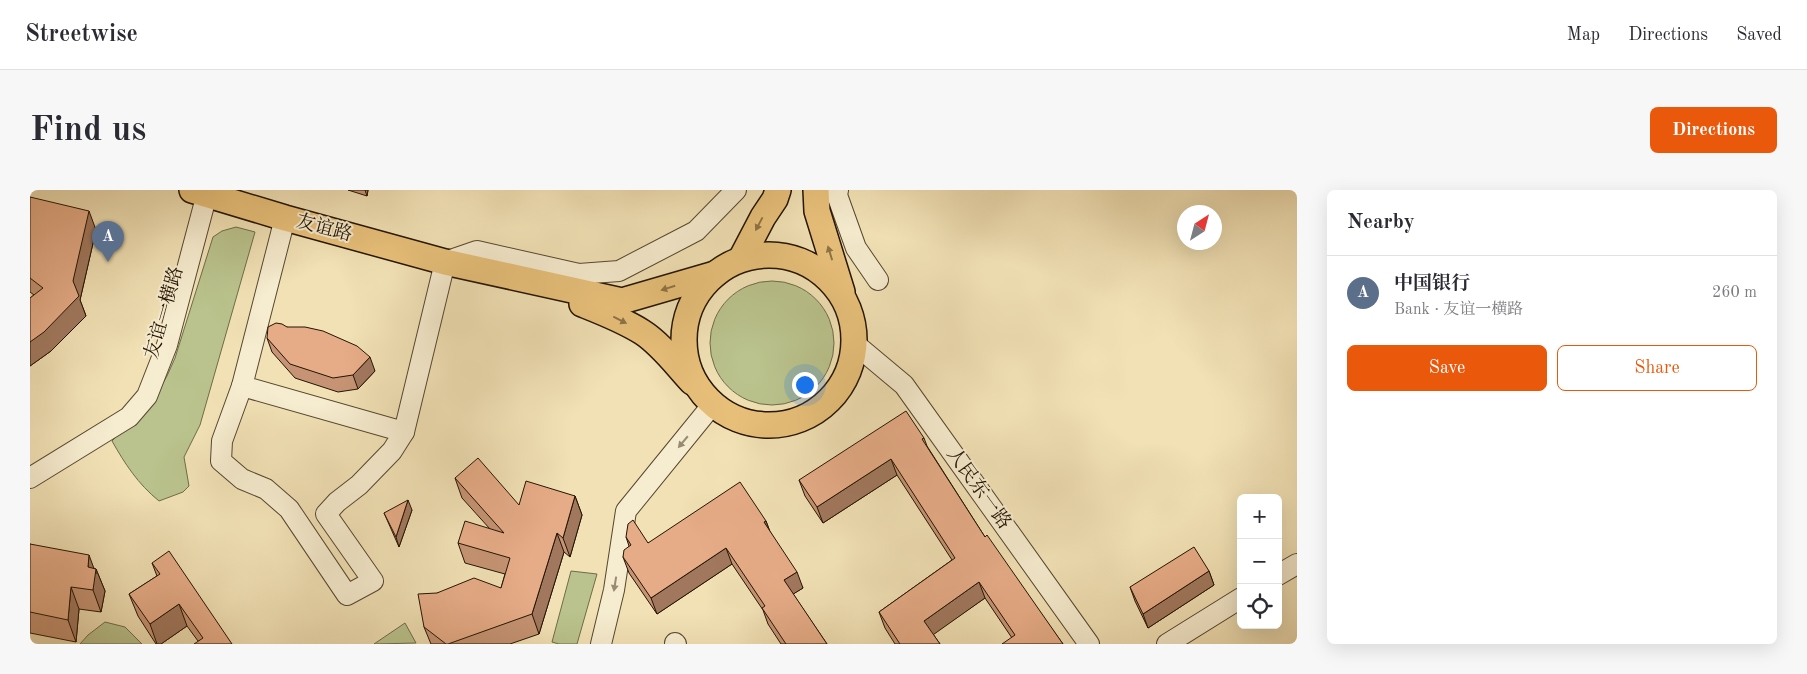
<!DOCTYPE html>
<meta charset="utf-8">
<style>
body{margin:0;font-family:"Old Standard TT","Noto Serif SC",serif;background:#f7f7f7;color:#2b2b33}
.controls{position:absolute;right:15px;bottom:15px;display:grid;overflow:hidden;border-radius:8px;box-shadow:0 5px 20px #0002}
.controls button{width:45px;height:45px;display:grid;place-items:center;padding:0;border:0;border-bottom:1px solid #e1e1e2;background:#fff;color:#2b2b33;font:25px sans-serif}
.compass{position:absolute;left:1147px;top:15px;width:45px;height:45px;border-radius:50%;background:#fff;box-shadow:0 5px 20px #0002;rotate:36deg}
.you{position:absolute;left:774px;top:194px;width:18px;height:18px;margin:-12px;border:4px solid #fff;border-radius:50%;background:#1a73e8;box-shadow:0 0 0 8px #1a73e833}
.badge{display:grid;place-items:center;width:32px;height:32px;border-radius:50%;background:#ea580c;color:#fff;font-size:16px;font-weight:700}
.pin{position:absolute;translate:-50% -41px;filter:drop-shadow(0 1px 2px #0008)}
.pin::after{content:'';position:absolute;top:26px;width:18px;height:15px;background:inherit;clip-path:polygon(0 0,100% 0,50% 100%)}
.list{margin:0;padding:0;list-style:none}
h2{display:flex;justify-content:space-between;align-items:center;height:65px;margin:0;padding:0 20px;font-size:21px}
h2 small{font-size:16px;font-weight:400;color:#7c7c81}
.list li{display:grid;grid-template-columns:32px 1fr auto;gap:15px;align-items:center;box-sizing:border-box;height:75px;padding:0 20px;border-top:1px solid #e1e1e2}
.list b{display:block;font-size:19px;white-space:nowrap}
.list p{margin:0;font-size:16px;white-space:nowrap;color:#7c7c81}
.list em{font-size:16px;font-style:normal;color:#7c7c81}
.actions{display:flex;gap:10px;padding:15px 20px}
.actions a{flex:1;padding:11px 0;border:1px solid #ea580c;border-radius:8px;text-align:center;font-size:18px;color:#ea580c}
.actions .main{background:#ea580c;color:#fff}
.icon{flex:none;width:28px;height:28px;fill:none;stroke:currentColor;stroke-width:2;stroke-linecap:round;stroke-linejoin:round}
.map{position:relative;flex:none;width:1267px;height:454px;overflow:hidden;border-radius:8px}
header{display:flex;align-items:center;gap:30px;box-sizing:border-box;height:70px;padding:0 25px;background:#fff;border-bottom:1px solid #e1e1e2}
header strong{font-size:24px}
nav{display:flex;gap:28px;margin-inline-start:auto;font-size:18px}
.intro{display:flex;align-items:center;justify-content:space-between;box-sizing:border-box;height:120px;padding:0 30px}
h1{margin:0;font-size:35px}
.button{padding:12px 22px;border-radius:8px;background:#ea580c;color:#fff;font-size:18px;font-weight:700}
main{display:flex;gap:30px;padding:0 30px}
aside{flex:1;background:#fff;border-radius:8px;box-shadow:0 5px 20px #0002}
.map>svg:first-child{display:block}
.green{fill:#bac38d;stroke:#6e6c48}
.lines{fill:none;stroke-linecap:round;stroke-linejoin:round}
.minor-casing{stroke:#56472f;stroke-width:22}
.major-casing{stroke:#231402;stroke-width:28}
.minor{stroke:#f6eccf;stroke-width:20}
.major{stroke:#e8c07a;stroke-width:25}
.wall{fill:#c69474;stroke:#231402}
.shaded-wall{fill:#a1785e;stroke:#231402}
.building{fill:#e6ac87;stroke:#231402}
.oneway{fill:#8f7344}
.oneway2{fill:#978b73}
.labels{text-anchor:middle;dominant-baseline:central;stroke-width:4;stroke-linejoin:round;paint-order:stroke}
.street-label{font-size:19px;fill:#231402;stroke:#f6eccf}
</style>
<header>
<strong>Streetwise</strong>
<nav><a>Map</a><a>Directions</a><a>Saved</a></nav>
</header>
<div class="intro"><h1>Find us</h1><a class="button">Directions</a></div>
<main>
<div class="map">
<svg width="1267" height="454" viewBox="0 0 1267 454">
<rect width="100%" height="100%" fill="#f1e1b5"/>
<filter id="stains"><feTurbulence type="fractalNoise" baseFrequency=".004" numOctaves="4"/><feColorMatrix values="0 0 0 0 .2 0 0 0 0 .09 0 0 0 0 .02 0 0 0 .5 -.17"/></filter>
<radialGradient id="worn" r=".72"><stop offset=".6" stop-color="#630" stop-opacity="0"/><stop offset="1" stop-color="#630" stop-opacity=".3"/></radialGradient>
<g class="green">
<path d="M206,37L225,42L170,235L154,267L159,296L153,302L129,311C108,294 95,274 82,251L126,205L137,186L145,168L183,47L192,41Z"/>
<circle cx="742" cy="153" r="62"/>
<path d="M541,381L567,384L547,454H529L522,452Z"/>
<path d="M75,432L95,437L112,454H50L58,445Z"/>
<path d="M375,433L386,453L344,454Z"/>
</g>
<g class="lines">
<defs>
<g id="minor">
<path d="M808,0L807,5L826,58L848,90"/>
<path d="M255,28L212,196L374,242L415,72L447,61L549,84L589,81L666,41L706,0"/>
<path d="M825,154L874,195L1059,454"/>
<path d="M212,196L192,251L191,271L212,289L236,299L259,319L317,405L343,391L296,324L307,312L329,295L362,261L374,242"/>
<path d="M0,288L99,227L117,206L137,155L178,0"/>
<path d="M1248,385L1267,374"/>
<path d="M645,453L646,454"/>
<path d="M571,454L584,400L596,321L683,214"/>
<path d="M1137,454L1211,408"/>
</g>
<g id="major">
<path d="M162,0L255,28L415,72L592,111L685,84"/>
<path d="M786,0L787,21L812,102"/>
<circle cx="739" cy="150" r="85"/>
<path d="M711,69L733,27L745,9L748,0"/>
<path d="M552,114C572,122 593,130 612,142C631,154 647,176 662,192"/>
</g>
</defs>
<use href="#minor" class="minor-casing"/>
<use href="#major" class="major-casing"/>
<use href="#minor" class="minor"/>
<use href="#major" class="major"/>
</g>
<g class="wall">
<path d="M318,0H338L337,6Z"/>
<path d="M0,7L66,40L50,110L56,126L21,161L0,176V108L4,105L0,102Z"/>
<path d="M257,137L345,181L328,199L308,202L265,188L242,162L237,148Z"/>
<path d="M894,248L897,256L955,347L1033,454L982,448L955,408L903,444L910,454H865L855,438L849,422L922,370L867,285L793,333L775,306L769,290Z"/>
<path d="M425,288L489,315L545,306L552,325L540,367L534,362L509,444L480,454H401L394,437L407,403L471,398L475,384L435,373L428,353L460,339L432,308Z"/>
<path d="M382,320L369,357L358,332L354,323Z"/>
<path d="M736,331L740,342L773,398L763,404L797,454H751L738,434L733,420L702,374L627,424L599,383L593,367L599,356L596,347L618,353Z"/>
<path d="M0,354L66,379L75,401L71,422L49,419L46,452L0,443Z"/>
<path d="M122,373L202,454L168,451L157,436L131,454H126L108,426L99,404L127,386Z"/>
<path d="M1179,381L1184,395L1118,438L1105,411L1100,397Z"/>
</g>
<g class="shaded-wall">
<path d="M335,0H338L337,6Z"/>
<path d="M59,21L66,40L50,110L56,126L21,161L0,176V152Z"/>
<path d="M340,167L345,181L328,199L323,185Z"/>
<path d="M861,269L867,285L793,333L787,317Z"/>
<path d="M545,306L552,325L540,367L533,348Z"/>
<path d="M378,310L382,320L369,357L366,347Z"/>
<path d="M736,331L742,347L734,332Z"/>
<path d="M527,343L534,362L509,444L502,424Z"/>
<path d="M696,358L702,374L627,424L621,408Z"/>
<path d="M59,365L66,384V379L75,401L71,422L63,400L58,377Z"/>
<path d="M1179,381L1184,395L1118,438L1113,424Z"/>
<path d="M767,382L773,398L760,406L754,390Z"/>
<path d="M949,392L955,408L900,447L894,431Z"/>
<path d="M41,397L49,419L46,452L38,430Z"/>
<path d="M149,414L157,436L131,454H127L120,434Z"/>
</g>
<g class="building">
<path d="M0,7L59,21L43,91L49,106L14,142L0,152V108L13,98L0,88Z"/>
<path d="M246,133L252,134L257,137H275L293,141L327,156L340,167L323,185L303,188L260,174L237,148L238,137Z"/>
<path d="M876,221L894,248L892,249L955,347L957,345L1033,454H972L985,445L949,392L894,431L910,454H870L849,422L925,368L861,269L787,317L769,290Z"/>
<path d="M448,268L489,315L496,291L545,306L533,348L527,343L502,424L418,454H416L394,437L388,404L407,403L444,388L471,398L480,368L428,353L435,331L474,343L425,288Z"/>
<path d="M710,292L736,331L734,332L767,382L754,390L797,454H756L732,418L735,416L696,358L621,408L593,367L594,360L601,355L596,347L598,334L603,330L618,353Z"/>
<path d="M378,310L366,347L354,323Z"/>
<path d="M0,354L59,365L58,377L66,379L63,400L41,397L38,430L0,422Z"/>
<path d="M1164,357L1179,381L1113,424L1100,397Z"/>
<path d="M139,361L202,454H164L173,448L149,414L120,434L99,404L130,384L122,373Z"/>
</g>
<defs><path id="oneway-solid" d="M-6-.8H1V-3.2L6.5 0L1 3.2V.8H-6Z" transform="scale(1.25)"/></defs>
<g class="oneway">
<use href="#oneway-solid" transform="translate(729 34) rotate(118)"/>
<use href="#oneway-solid" transform="translate(800 63) rotate(-107)"/>
<use href="#oneway-solid" transform="translate(638 98) rotate(163)"/>
<use href="#oneway-solid" transform="translate(590 130) rotate(27)"/>
</g>
<g class="oneway2">
<use href="#oneway-solid" transform="translate(653 252) rotate(130)"/>
<use href="#oneway-solid" transform="translate(585 394) rotate(99)"/>
</g>
<g class="labels">
<g class="street-label">
<text transform="translate(294 39) rotate(15)">友谊路</text>
<text transform="translate(135 123) rotate(-74)">友谊一横路</text>
<text transform="translate(948 299) rotate(54)">人民东一路</text>
</g>
</g>
<rect width="100%" height="100%" filter="url(#stains)"/>
<rect width="100%" height="100%" fill="url(#worn)"/>
</svg>
<div class="controls">
<button>+</button>
<button>−</button>
<button><svg class="icon" aria-label="locate" viewBox="0 0 24 24"><circle cx="12" cy="12" r="6"/><path d="M12 2v4M12 18v4M2 12h4M18 12h4"/></svg></button>
</div>
<svg class="compass" viewBox="-18 -18 36 36"><path d="M0-13l5 13h-10z" fill="#e53935"/><path d="M0 13l5-13h-10z" fill="#7c7c81"/></svg>
<div class="you"></div>
<div class="pin badge" style="left:78px;top:72px;background:#5c6f8a">A</div>
</div>
<aside>
<h2>Nearby<small></small></h2>
<ul class="list">
<li><span class="badge" style="background:#5c6f8a">A</span><div><b>中国银行</b><p>Bank · 友谊一横路</p></div><em>260 m</em></li>
</ul>
<div class="actions"><a class="main">Save</a><a>Share</a></div>
</aside>
</main>
